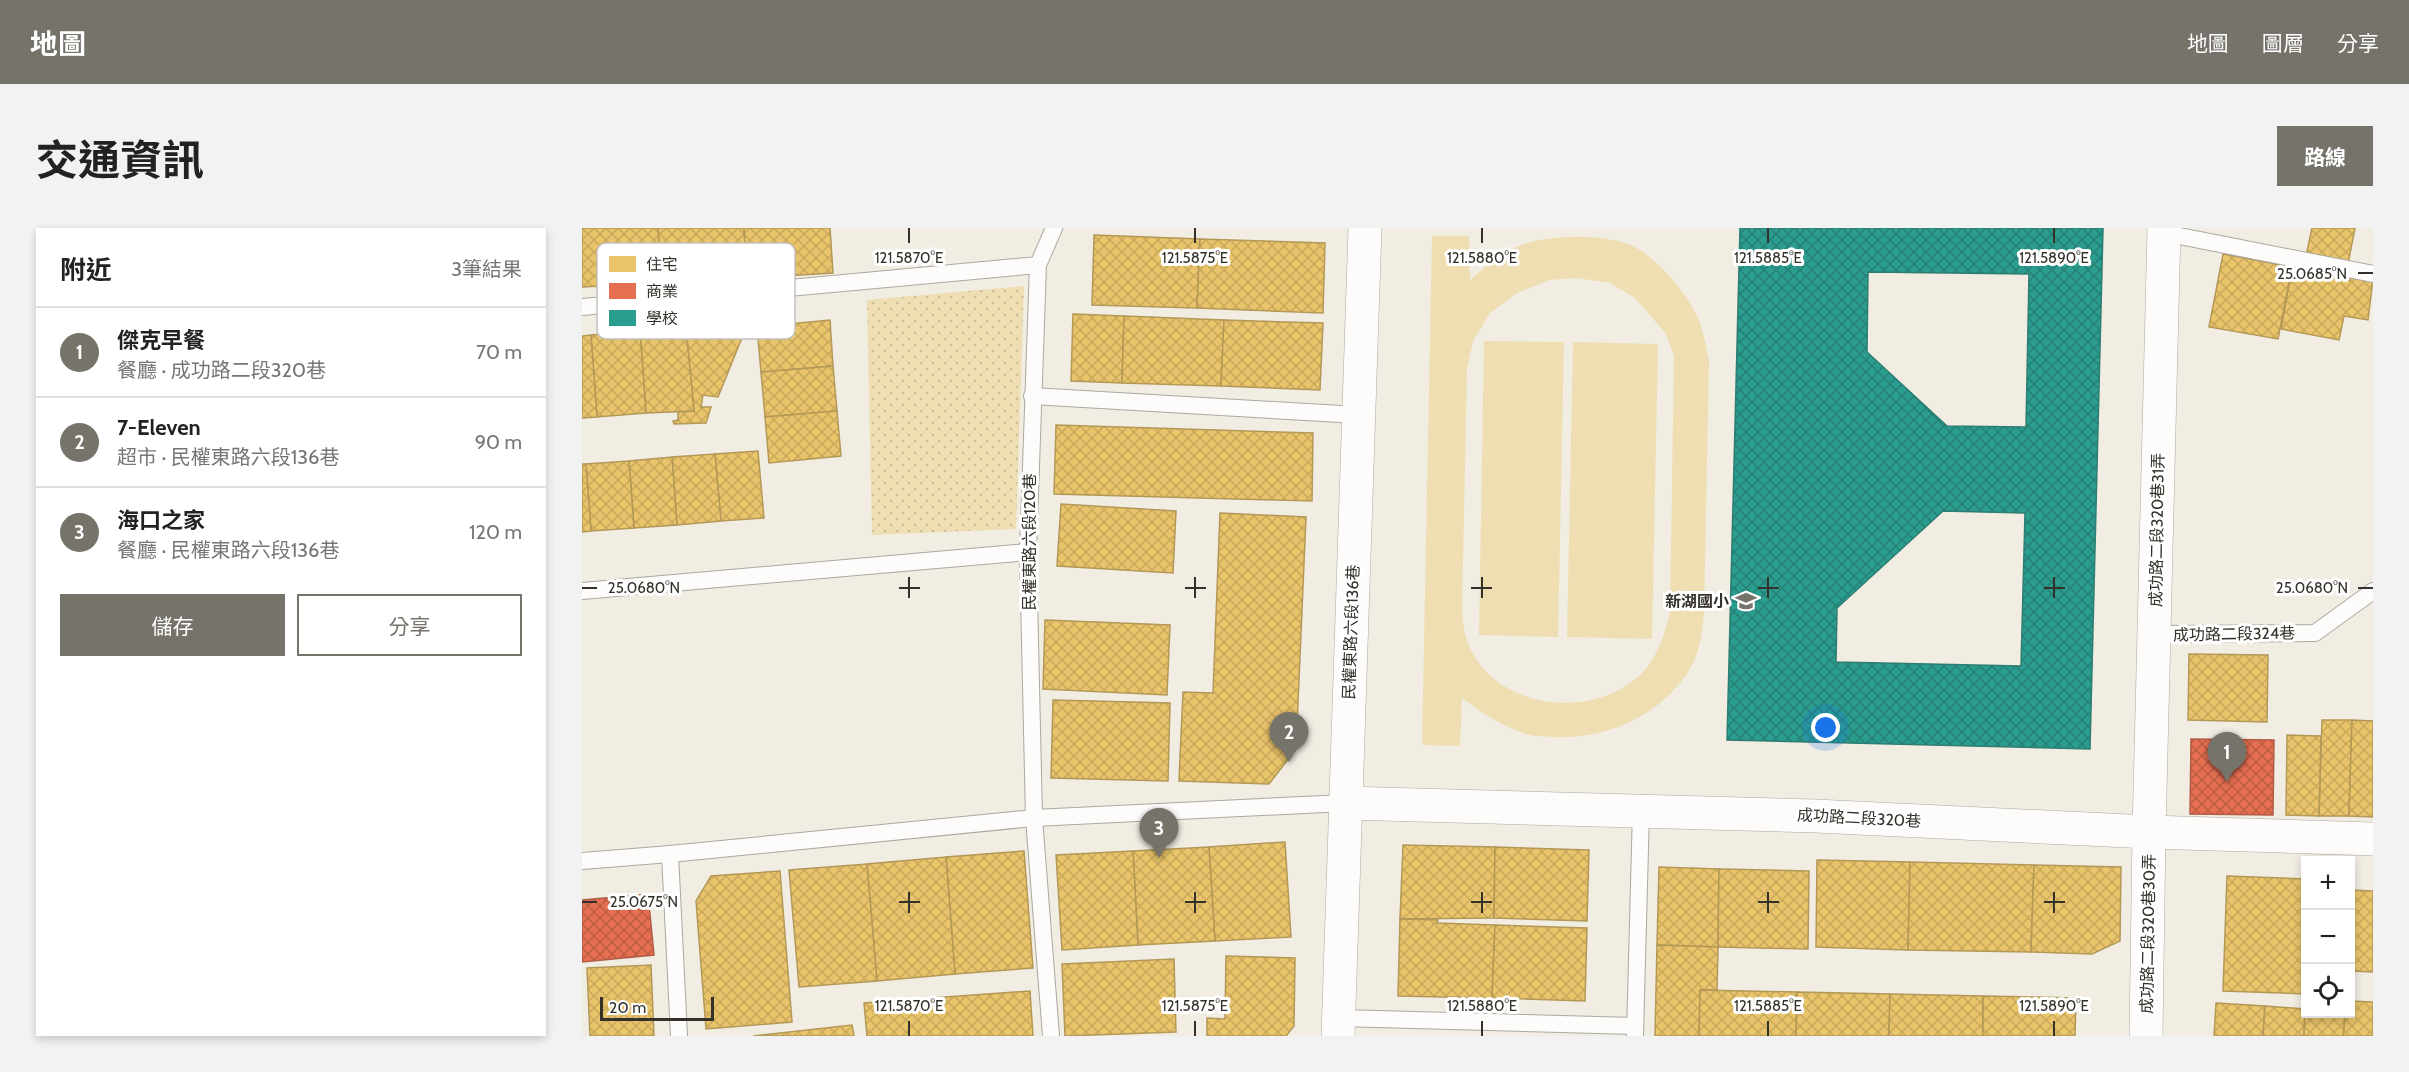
<!DOCTYPE html>
<html lang="zh-TW">
<meta charset="utf-8">
<style>
body{margin:0;font-family:Cabin,"Noto Sans TC",sans-serif;background:#f2f2f2;color:#222}
.controls{position:absolute;right:18px;bottom:18px;display:grid;overflow:hidden;border-radius:0px;box-shadow:0 3px 9px #0003}
.controls button{width:54px;height:54px;display:grid;place-items:center;padding:0;border:0;border-bottom:2px solid #e0e0e0;background:#fff;color:#222;font:30px sans-serif}
.scale{position:absolute;left:18px;bottom:15px;width:114px;box-sizing:border-box;padding-left:6px;border:3px solid #34312a;border-top:0;font-size:16px;line-height:21px;white-space:nowrap;color:#34312a;-webkit-text-stroke:4px #fff;paint-order:stroke}
.you{position:absolute;left:1244px;top:500px;width:21px;height:21px;margin:-15px;border:4px solid #fff;border-radius:50%;background:#1a73e8;box-shadow:0 0 0 9px #1a73e833}
.badge{display:grid;place-items:center;width:39px;height:39px;border-radius:50%;background:#76736b;color:#fff;font-size:20px;font-weight:700}
.pin{position:absolute;translate:-50% -50px;filter:drop-shadow(0 2px 3px #0008)}
.pin::after{content:'';position:absolute;top:32px;width:21px;height:18px;background:inherit;clip-path:polygon(0 0,100% 0,50% 100%)}
.list{margin:0;padding:0;list-style:none}
h2{display:flex;justify-content:space-between;align-items:center;height:78px;margin:0;padding:0 24px;font-size:26px}
h2 small{font-size:20px;font-weight:400;color:#767676}
.list li{display:grid;grid-template-columns:39px 1fr auto;gap:18px;align-items:center;box-sizing:border-box;height:90px;padding:0 24px;border-top:2px solid #e0e0e0}
.list b{display:block;font-size:22px;white-space:nowrap}
.list p{margin:0;font-size:20px;white-space:nowrap;color:#767676}
.list em{font-size:20px;font-style:normal;color:#767676}
.actions{display:flex;gap:12px;padding:18px 24px}
.actions a{flex:1;padding:14px 0;border:2px solid #76736b;border-radius:0px;text-align:center;font-size:21px;color:#76736b}
.actions .main{background:#76736b;color:#fff}
.icon{flex:none;width:33px;height:33px;fill:none;stroke:currentColor;stroke-width:2;stroke-linecap:round;stroke-linejoin:round}
.map{position:relative;flex:none;width:1791px;height:808px;overflow:hidden;border-radius:0px}
header{display:flex;align-items:center;gap:36px;box-sizing:border-box;height:84px;padding:0 30px;background:#76736b;color:#fff}
header strong{font-size:28px}
nav{display:flex;gap:33px;margin-inline-start:auto;font-size:21px}
.intro{display:flex;align-items:center;justify-content:space-between;box-sizing:border-box;height:144px;padding:0 36px}
h1{margin:0;font-size:42px}
.button{padding:15px 27px;border-radius:0px;background:#76736b;color:#fff;font-size:21px;font-weight:700}
main{display:flex;gap:36px;padding:0 36px}
aside{flex:1;background:#fff;border-radius:0px;box-shadow:0 3px 9px #0003}
.map>svg:first-child{display:block}
.grass{fill:#eedeb2;fill-rule:evenodd}
.park{fill:url(#park-dots)}
.homes{fill:url(#homes-cross-hatch);stroke:#b39857;stroke-width:1.5}
.shops{fill:url(#shops-cross-hatch);stroke:#b15c45;stroke-width:1.5}
.schools{fill:url(#schools-cross-hatch);stroke:#2d7d71;stroke-width:1.5;fill-rule:evenodd}
.lines{fill:none;stroke-linecap:round;stroke-linejoin:round}
.lane-casing{stroke:#aba8a0;stroke-width:18}
.street-casing{stroke:#aba8a0;stroke-width:34}
.lane{stroke:#fdfcfb;stroke-width:16}
.street{stroke:#fdfcfb;stroke-width:33}
.ticks{fill:none;stroke:#34312a;stroke-width:2}
.labels{text-anchor:middle;dominant-baseline:central;stroke-width:6;stroke-linejoin:round;paint-order:stroke}
.street-label{font-size:16px;fill:#34312a;stroke:#fff}
.poi-label{font-size:16px;font-weight:bold;fill:#34312a;stroke:#fff;text-anchor:end}
.key{fill:#fff;stroke:#c2c1bf;stroke-width:1.5}
.key-label{font-size:16px;fill:#34312a}
.ticks-label{font-size:15px;text-anchor:middle;fill:#34312a;stroke:#fff;stroke-width:6;stroke-linejoin:round;paint-order:stroke}
</style>
<header>
<strong>地圖</strong>
<nav><a>地圖</a><a>圖層</a><a>分享</a></nav>
</header>
<div class="intro"><h1>交通資訊</h1><a class="button">路線</a></div>
<main>
<aside>
<h2>附近<small>3筆結果</small></h2>
<ul class="list">
<li><span class="badge">1</span><div><b>傑克早餐</b><p>餐廳 · 成功路二段320巷</p></div><em>70 m</em></li>
<li><span class="badge">2</span><div><b>7-Eleven</b><p>超市 · 民權東路六段136巷</p></div><em>90 m</em></li>
<li><span class="badge">3</span><div><b>海口之家</b><p>餐廳 · 民權東路六段136巷</p></div><em>120 m</em></li>
</ul>
<div class="actions"><a class="main">儲存</a><a>分享</a></div>
</aside>
<div class="map">
<svg width="1791" height="808" viewBox="0 0 1791 808">
<defs>
<pattern id="park-dots" width="8" height="8" patternUnits="userSpaceOnUse" patternTransform="scale(1.5)"><rect width="8" height="8" fill="#eedeb2"/><path d="M2 2h.1M6 6h.1" fill="none" stroke="#cdbf99" stroke-width="1.8" stroke-linecap="round"/></pattern>
<pattern id="homes-cross-hatch" width="8" height="8" patternUnits="userSpaceOnUse" patternTransform="scale(1.5)"><rect width="8" height="8" fill="#e9c46a"/><path d="M0 0l8 8M0 8l8-8" fill="none" stroke="#c8a95c"/></pattern>
<pattern id="shops-cross-hatch" width="8" height="8" patternUnits="userSpaceOnUse" patternTransform="scale(1.5)"><rect width="8" height="8" fill="#e76f51"/><path d="M0 0l8 8M0 8l8-8" fill="none" stroke="#bc5c43"/></pattern>
<pattern id="schools-cross-hatch" width="8" height="8" patternUnits="userSpaceOnUse" patternTransform="scale(1.5)"><rect width="8" height="8" fill="#2a9d8f"/><path d="M0 0l8 8M0 8l8-8" fill="none" stroke="#258175"/></pattern>
</defs>
<rect width="100%" height="100%" fill="#f1ede3"/>
<g class="grass">
<path d="M850,8H887L888,52C903,39 918,25 937,18C967,6 1031,4 1058,22C1082,38 1106,67 1117,92C1122,105 1124,120 1127,133L1122,384C1120,403 1118,424 1108,441C1079,488 1024,512 970,509C963,508 955,509 948,507C920,499 902,486 880,470L878,518L840,517ZM995,50L1028,55L1053,70L1084,106L1092,128L1088,384C1083,407 1074,433 1056,449C1003,495 903,479 883,406C881,399 881,390 880,383L885,141L891,113L908,85L935,65L967,52Z"/>
<path d="M902,113L982,114L976,409L897,407Z"/>
<path d="M991,114L1076,116L1070,411L985,409Z"/>
</g>
<path class="park" d="M442,58L434,301L290,307L285,72Z"/>
<g class="homes">
<path d="M0,0H76L80,55L0,59Z"/>
<path d="M76,0H162L165,50L80,55Z"/>
<path d="M162,0H248L251,45L165,50Z"/>
<path d="M1730,0H1773L1766,36L1724,28Z"/>
<path d="M512,7L618,11L615,80L510,77Z"/>
<path d="M618,11L743,15L741,85L615,80Z"/>
<path d="M1641,26L1710,39L1696,111L1627,99Z"/>
<path d="M1710,40L1748,47L1747,50L1768,53L1769,47L1791,51L1786,92L1762,88L1757,112L1699,101Z"/>
<path d="M491,86L542,88L540,155L489,153Z"/>
<path d="M542,88L642,92L639,158L540,155Z"/>
<path d="M248,92L251,138L179,144L175,99Z"/>
<path d="M642,92L741,95L738,162L639,158Z"/>
<path d="M166,95L136,169L121,167L119,179H129L124,195L92,196L91,193L96,192V184L112,183L104,100Z"/>
<path d="M104,100L112,183L64,185L58,103Z"/>
<path d="M58,103L64,185L15,189L9,107Z"/>
<path d="M9,107L15,189L0,190V108Z"/>
<path d="M251,138L255,183L183,189L179,144Z"/>
<path d="M255,183L259,228L187,235L183,189Z"/>
<path d="M474,197L731,205L730,273L472,266Z"/>
<path d="M176,223L182,290L139,293L133,226Z"/>
<path d="M133,226L139,293L95,297L90,229Z"/>
<path d="M90,229L95,297L52,300L47,233Z"/>
<path d="M47,233L52,300L9,303L4,236Z"/>
<path d="M0,236H4L9,303L0,304Z"/>
<path d="M479,276L594,283L591,345L475,338Z"/>
<path d="M638,285L724,289L714,521L687,556L597,553L601,464L631,465Z"/>
<path d="M463,392L588,397L585,467L461,461Z"/>
<path d="M1607,426L1686,427L1685,494L1606,492Z"/>
<path d="M471,472L588,475L586,553L469,550Z"/>
<path d="M1740,492H1770L1767,588H1737Z"/>
<path d="M1770,492L1791,493V589L1767,588Z"/>
<path d="M1705,507L1739,508L1737,588L1704,587Z"/>
<path d="M703,614L709,709L633,713L627,619Z"/>
<path d="M821,617L913,619L912,690L818,691Z"/>
<path d="M627,619L633,713L556,717L551,623Z"/>
<path d="M913,619L1007,622L1005,693L912,690Z"/>
<path d="M442,623L451,740L373,746L364,629Z"/>
<path d="M551,623L556,717L480,722L474,627Z"/>
<path d="M364,629L373,746L295,753L285,636Z"/>
<path d="M1235,632L1328,634L1326,722L1234,719Z"/>
<path d="M1328,634L1452,637L1449,724L1326,722Z"/>
<path d="M285,636L295,753L217,759L207,642Z"/>
<path d="M1452,637L1539,639L1538,713L1510,726L1449,724Z"/>
<path d="M1077,639L1137,641L1136,719L1075,717Z"/>
<path d="M1137,641L1227,643L1226,721L1136,719Z"/>
<path d="M198,643L210,794L124,801L114,673L129,648Z"/>
<path d="M1645,648L1724,651V766L1641,763Z"/>
<path d="M1768,662L1791,663V744L1768,743Z"/>
<path d="M818,691L856,692L855,695L913,697L910,770L816,768Z"/>
<path d="M913,697L1005,700L1003,773L910,770Z"/>
<path d="M1075,717L1136,719L1135,762H1118L1117,808H1073Z"/>
<path d="M644,728L713,730L712,798L704,808H625V790L643,791Z"/>
<path d="M592,731L594,804L483,808L480,736Z"/>
<path d="M69,737L72,808H8L5,740Z"/>
<path d="M1118,762L1215,764L1214,808H1117Z"/>
<path d="M448,763L451,808H285L282,775Z"/>
<path d="M1215,764L1308,766L1307,808H1214Z"/>
<path d="M1308,766L1401,768V808H1307Z"/>
<path d="M1401,768L1494,770L1493,808H1401Z"/>
<path d="M1768,773L1791,774V808H1761L1763,786H1768Z"/>
<path d="M1634,775L1683,778L1681,808H1632Z"/>
<path d="M1683,778L1723,781L1722,808H1681Z"/>
<path d="M1723,781L1724,786H1763L1761,808H1722Z"/>
<path d="M270,797L272,808H171Z"/>
</g>
<g class="shops">
<path d="M1609,511L1692,512L1691,587L1608,586Z"/>
<path d="M66,666L72,727L0,734V672Z"/>
</g>
<path class="schools" d="M1158,0H1521L1508,521L1145,512ZM1286,44L1447,46L1444,199L1365,198L1285,124ZM1361,283L1443,285L1439,438L1254,434L1255,380Z"/>
<g class="lines">
<defs>
<g id="lane">
<path d="M1582,5L1791,46"/>
<path d="M456,37L446,324L452,590L469,808"/>
<path d="M0,79L456,37L472,0"/>
<path d="M450,168L776,187"/>
<path d="M0,363L446,324"/>
<path d="M1572,406L1733,405L1791,363"/>
<path d="M88,626L97,808"/>
<path d="M0,633L88,626L452,590L763,575"/>
<path d="M757,790L1053,798"/>
<path d="M1053,807L1059,582"/>
</g>
<g id="street">
<path d="M763,575L1234,588L1567,604L1791,611"/>
<path d="M756,808L783,0"/>
<path d="M1564,808L1567,604L1582,0"/>
</g>
</defs>
<use href="#lane" class="lane-casing"/>
<use href="#street" class="street-casing"/>
<use href="#lane" class="lane"/>
<use href="#street" class="street"/>
</g>
<path class="ticks" d="M327,0V15M613,0V15M900,0V15M1186,0V15M1472,0V15M1776,45H1791M327,349V370M613,349V370M900,349V370M1186,349V370M1472,349V370M0,360H15M317,360H338M603,360H624M889,360H910M1176,360H1197M1462,360H1483M1776,360H1791M327,664V685M613,664V685M900,664V685M1186,664V685M1472,664V685M0,674H15M317,674H338M603,674H624M889,674H910M1176,674H1197M1462,674H1483M327,793V808M613,793V808M900,793V808M1186,793V808M1472,793V808"/>
<defs>
<symbol id="school-bare" viewBox="-9 -9 18 18"><path d="M0-5L7-2L0 1L-7-2ZM-4 1L0 2.5L4 1V4Q0 6-4 4Z" fill="#76736b" stroke="#fff" stroke-width="2.5" paint-order="stroke"/></symbol>
</defs>
<g fill-rule="evenodd">
<use href="#school-bare" x="1149" y="358" width="30" height="30"/>
</g>
<g class="labels">
<g class="street-label">
<text transform="translate(1575 302) rotate(-89)">成功路二段320巷31弄</text>
<text transform="translate(447 314) rotate(-90)">民權東路六段120巷</text>
<text transform="translate(769 404) rotate(-88)">民權東路六段136巷</text>
<text transform="translate(1652 406) rotate(-1)">成功路二段324巷</text>
<text transform="translate(1277 590) rotate(3)">成功路二段320巷</text>
<text transform="translate(1566 706) rotate(-89)">成功路二段320巷30弄</text>
</g>
<g class="poi-label">
<text x="1147" y="373">新湖國小</text>
</g>
</g>
<rect x="15" y="15" width="198" height="96" rx="9" class="key"/>
<rect x="27" y="28" width="27" height="16" fill="#e9c46a"/>
<rect x="27" y="55" width="27" height="16" fill="#e76f51"/>
<rect x="27" y="82" width="27" height="16" fill="#2a9d8f"/>
<g class="key-label">
<text x="64" y="42">住宅</text>
<text x="64" y="69">商業</text>
<text x="64" y="96">學校</text>
</g>
<g class="ticks-label">
<text x="327" y="35">121.5870°E</text>
<text x="613" y="35">121.5875°E</text>
<text x="900" y="35">121.5880°E</text>
<text x="1186" y="35">121.5885°E</text>
<text x="1472" y="35">121.5890°E</text>
<text x="1730" y="51">25.0685°N</text>
<text x="62" y="365">25.0680°N</text>
<text x="1730" y="365">25.0680°N</text>
<text x="62" y="679">25.0675°N</text>
<text x="327" y="783">121.5870°E</text>
<text x="613" y="783">121.5875°E</text>
<text x="900" y="783">121.5880°E</text>
<text x="1186" y="783">121.5885°E</text>
<text x="1472" y="783">121.5890°E</text>
</g>
</svg>
<div class="controls">
<button>+</button>
<button>−</button>
<button><svg class="icon" aria-label="locate" viewBox="0 0 24 24"><circle cx="12" cy="12" r="6"/><path d="M12 2v4M12 18v4M2 12h4M18 12h4"/></svg></button>
</div>
<div class="scale">20 m</div>
<div class="you"></div>
<div class="pin badge" style="left:1645px;top:554px">1</div>
<div class="pin badge" style="left:707px;top:534px">2</div>
<div class="pin badge" style="left:577px;top:630px">3</div>
</div>
</main>
